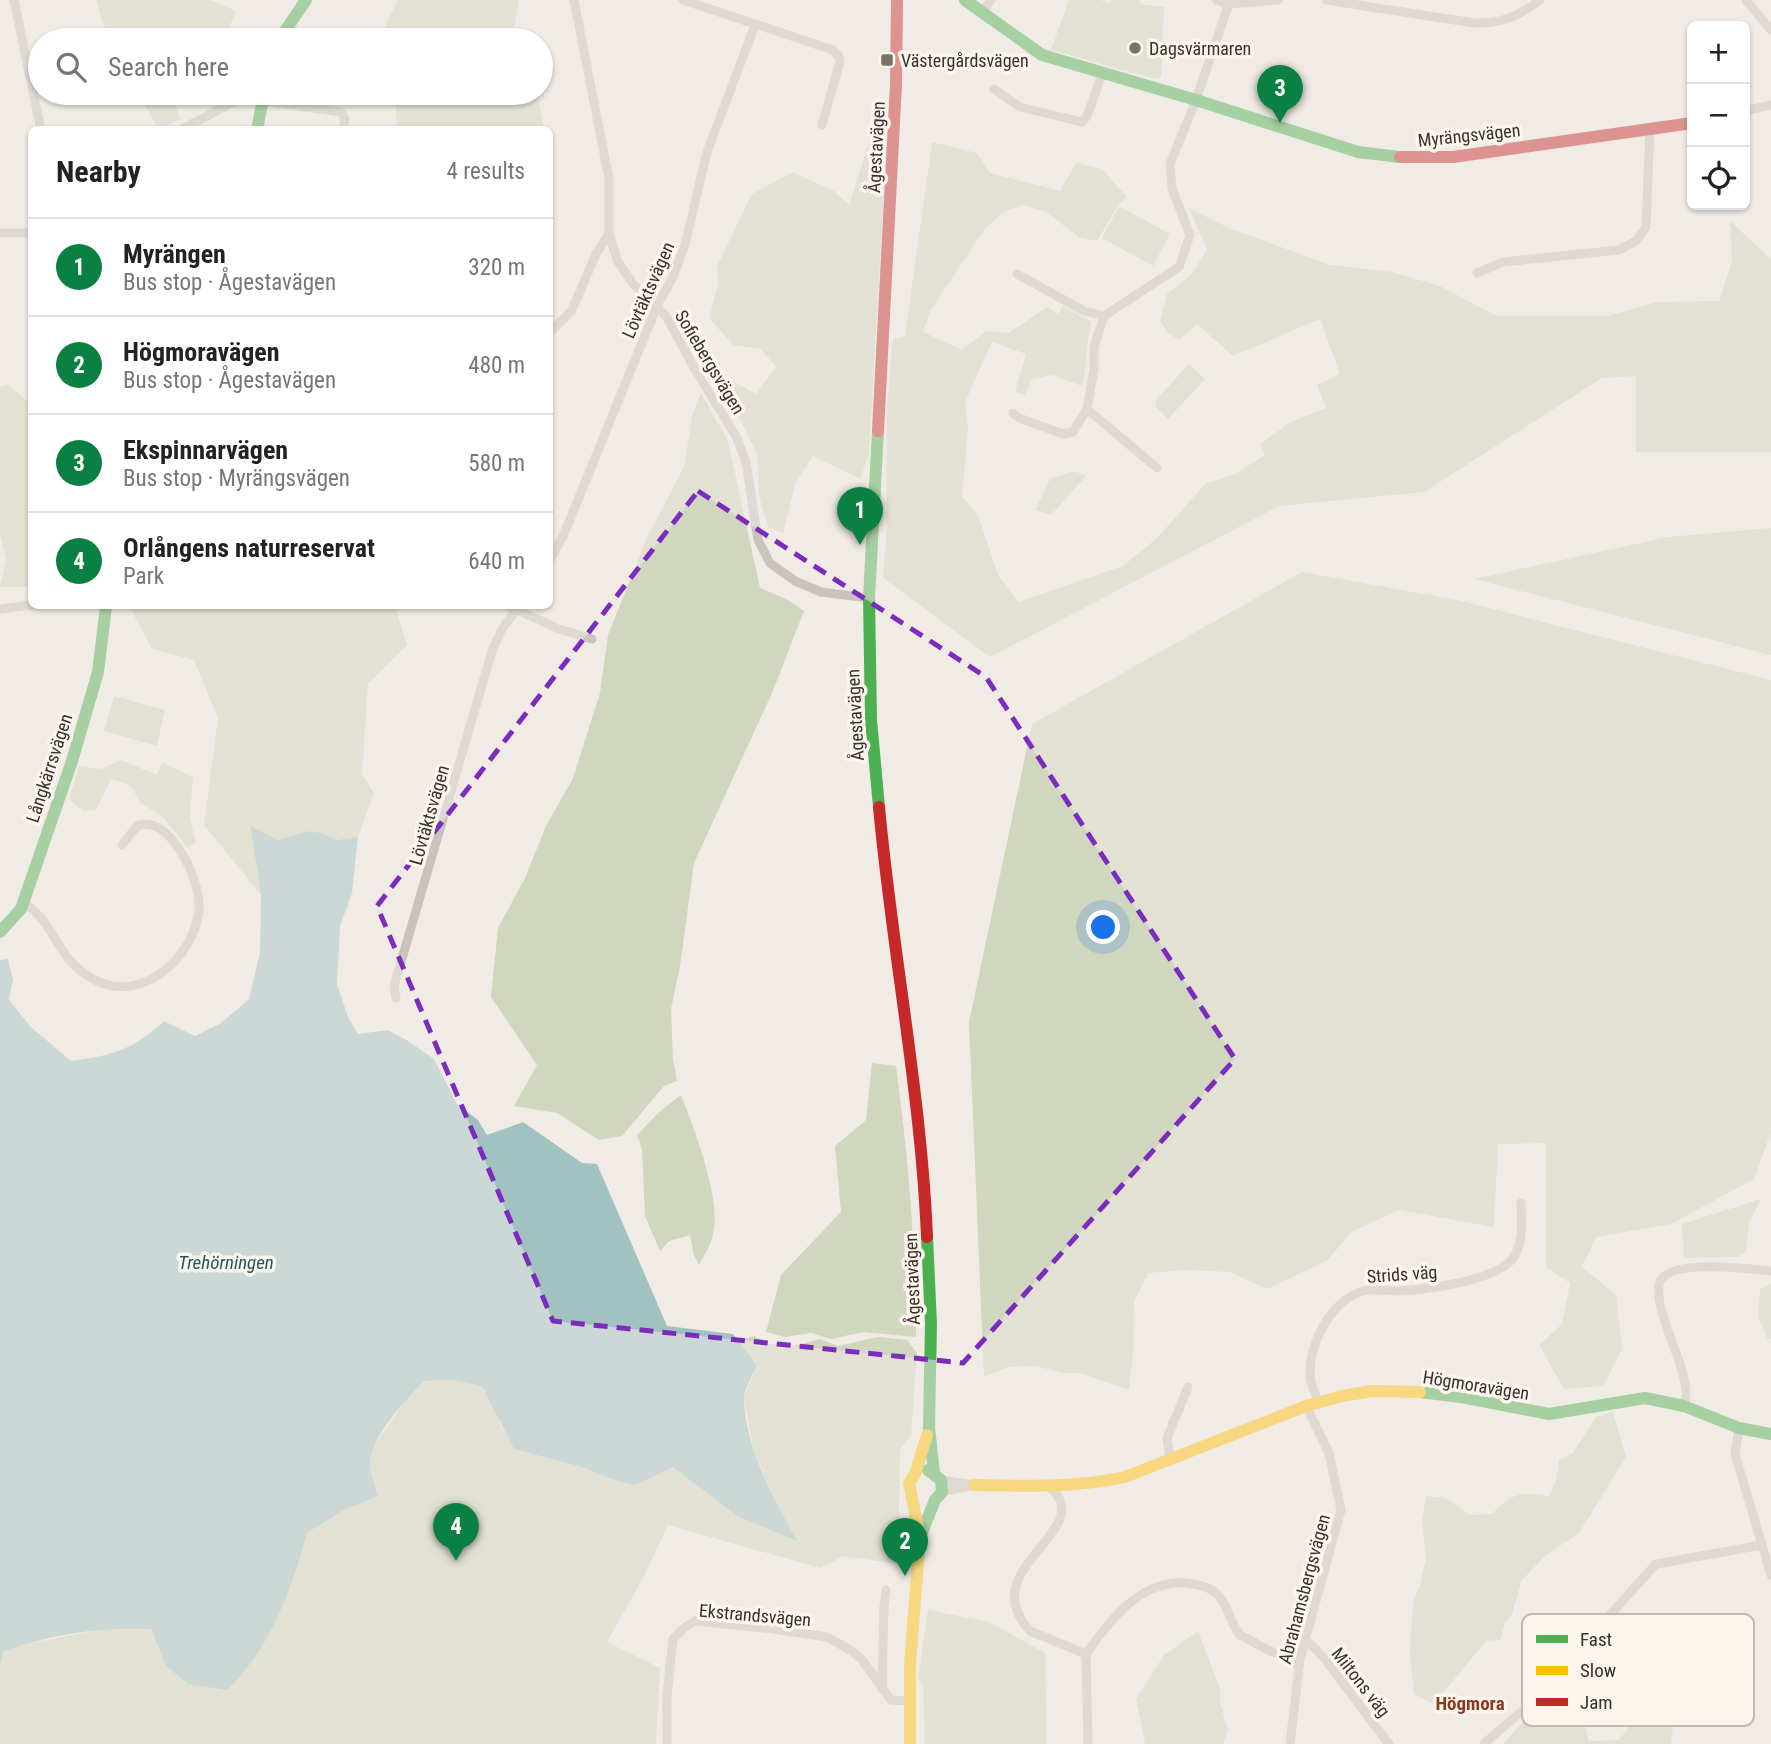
<!DOCTYPE html>
<meta charset="utf-8">
<style>
body{margin:0;font-family:"Roboto Condensed",sans-serif;background:#f2f2f2;color:#222}
.controls{position:absolute;right:21px;top:21px;display:grid;overflow:hidden;border-radius:10px;box-shadow:0 2px 5px #0004}
.controls button{width:63px;height:63px;display:grid;place-items:center;padding:0;border:0;border-bottom:2px solid #e0e0e0;background:#fff;color:#222;font:35px sans-serif}
.you{position:absolute;left:1104px;top:928px;width:24px;height:24px;margin:-18px;border:5px solid #fff;border-radius:50%;background:#1a73e8;box-shadow:0 0 0 10px #1a73e833}
.badge{display:grid;place-items:center;width:46px;height:46px;border-radius:50%;background:#0b8043;color:#fff;font-size:23px;font-weight:700}
.pin{position:absolute;translate:-50% -58px;filter:drop-shadow(0 2px 4px #0008)}
.pin::after{content:'';position:absolute;top:37px;width:24px;height:21px;background:inherit;clip-path:polygon(0 0,100% 0,50% 100%)}
.list{margin:0;padding:0;list-style:none}
h2{display:flex;justify-content:space-between;align-items:center;height:91px;margin:0;padding:0 28px;font-size:30px}
h2 small{font-size:23px;font-weight:400;color:#767676}
.list li{display:grid;grid-template-columns:46px 1fr auto;gap:21px;align-items:center;box-sizing:border-box;height:98px;padding:0 28px;border-top:2px solid #e0e0e0}
.list b{display:block;font-size:26px;white-space:nowrap}
.list p{margin:0;font-size:23px;white-space:nowrap;color:#767676}
.list em{font-size:23px;font-style:normal;color:#767676}
.icon{flex:none;width:38px;height:38px;fill:none;stroke:currentColor;stroke-width:2;stroke-linecap:round;stroke-linejoin:round}
.map{position:relative;flex:none;width:1771px;height:1744px;overflow:hidden}
.search{position:absolute;background:#fff;box-shadow:0 2px 5px #0004;left:28px;top:28px;width:525px;height:77px;display:flex;align-items:center;gap:18px;box-sizing:border-box;padding:0 24px;border-radius:38px;color:#767676;font-size:26px}
.panel{position:absolute;background:#fff;box-shadow:0 2px 5px #0004;left:28px;top:126px;width:525px;height:483px;border-radius:10px}
.map>svg:first-child{display:block}
.green{fill:#d1d6bf}
.water{fill:#a1c2c1}
.lines{fill:none;stroke-linecap:round;stroke-linejoin:round}
.street{stroke:#c9c3be;stroke-width:9}
.fast{stroke:#4caf50;stroke-width:12}
.slow{stroke:#ffc107;stroke-width:12}
.jam{stroke:#c62828;stroke-width:12}
.marked{fill:none;stroke:#7b2cbf;stroke-width:5;stroke-dasharray:14 9;stroke-linejoin:round}
.poi-dot{fill:#7a716c;stroke:#fbf5ee;stroke-width:2.5}
.labels{text-anchor:middle;dominant-baseline:central;stroke-width:7;stroke-linejoin:round;paint-order:stroke}
.poi-label{font-size:18px;fill:#3b302b;stroke:#fbf5ee;text-anchor:start}
.street-label{font-size:18px;fill:#3b302b;stroke:#fbf5ee}
.water-label{font-size:19px;font-style:italic;fill:#1f5a5e;stroke:#fbf5ee}
.neighbourhood-label{font-size:19px;font-weight:bold;fill:#8c3b22;stroke:#fbf5ee}
.key{fill:#fbf5ee;stroke:#c1bab4;stroke-width:2}
.key-label{font-size:19px;fill:#3b302b}
</style>
<div class="map">
<svg width="1771" height="1744" viewBox="0 0 1771 1744">
<rect width="100%" height="100%" fill="#f0ebe5"/>
<g class="green">
<path d="M96,0H210L236,11L224,40H192L187,35L172,40H108Z"/>
<path d="M398,0H519L512,40H378Z"/>
<path d="M1069,0H1100L1110,3L1111,0H1139L1141,4L1164,7L1161,77L1155,79L1051,50Z"/>
<path d="M139,93H169L181,119L158,129Z"/>
<path d="M395,93H537L544,129H397Z"/>
<path d="M887,139L869,454L860,479L813,456L796,481L783,533L768,527L759,496L757,454L717,372L756,394L776,367L761,349L733,345L709,318L718,285L717,266L752,194L793,172L834,191L849,205L870,140Z"/>
<path d="M932,142L977,153L990,173L1060,191L1076,163L1102,169L1127,197L1119,204L1097,241L1080,238L1046,212L1022,205L1002,213L985,229L930,311L923,332L962,350L986,331L1009,333L1047,307L1058,314L1063,306L1092,322C1085,343 1088,364 1082,386L1052,375L1032,379L1025,395L1015,392L1026,354L992,342L965,402L968,428L962,497L978,515L998,575L1018,602L1123,566L1157,538L1205,484L1235,474L1265,455L1260,444L1291,422L1326,408L1317,385L1340,374L1320,319L1233,356L1197,324L1179,340L1167,332L1160,320L1167,294L1191,275L1207,250L1189,208L1229,228L1330,265L1392,272L1440,286L1497,316H1608L1657,302L1719,301L1732,261L1730,221L1771,259V452H1636V376L1602,378L1424,492L1279,506L990,657L883,578L886,542L887,407L893,339L905,336Z"/>
<path d="M1119,206L1170,234L1153,266L1102,238Z"/>
<path d="M1189,364L1205,379L1168,419L1156,407V400Z"/>
<path d="M8,385L31,404V587H0L6,559L0,536V387Z"/>
<path d="M701,393L728,441L760,588L788,600L804,611L772,693L694,863L680,966L671,1009L673,1059L677,1081L664,1086L622,1136L599,1140L557,1113L514,1106L537,1065L491,997L498,928L525,878L546,826L573,778L600,693L608,635L647,538L684,467L693,412Z"/>
<path d="M1074,471L1086,476L1051,515L1035,510L1050,479Z"/>
<path d="M1771,528V655L1474,579L1668,537Z"/>
<path d="M1302,572L1457,600L1771,680V1132L1754,1179L1671,1224L1596,1237L1582,1267L1616,1295L1622,1349L1603,1386L1564,1389L1539,1345L1562,1324L1570,1283L1546,1267V1143L1498,1144L1494,1227L1399,1210L1351,1232L1328,1260L1267,1289L1229,1272L1186,1270L1148,1273L1134,1302L1133,1355L1129,1390L1080,1373H1063L1035,1366L1008,1367L984,1377L969,1022L1032,724Z"/>
<path d="M129,606H395L407,645L368,684L362,774L374,793L358,837L336,840L322,833L307,831L278,840L250,827L261,895L204,825L218,718L194,660L152,649Z"/>
<path d="M114,696L165,710L157,746L104,731Z"/>
<path d="M121,760L157,775L162,763L193,777L190,818L196,843L187,847L163,817L141,803L130,785L111,779L96,810L83,811L69,799L79,766L100,769Z"/>
<path d="M872,1063L896,1066C908,1156 916,1246 916,1337L863,1332L831,1339L811,1333L785,1337L766,1332L781,1275L841,1212L835,1146L866,1120Z"/>
<path d="M681,1095C694,1128 722,1200 713,1234C711,1245 704,1255 699,1265L694,1255L690,1235L669,1241L660,1251L645,1216L642,1149L637,1135L659,1112Z"/>
<path d="M1761,1199L1749,1223L1746,1252L1737,1257L1684,1258L1682,1224Z"/>
<path d="M1771,1284V1339L1767,1338L1758,1317L1760,1289Z"/>
<path d="M754,1336L770,1344L794,1346L820,1339L838,1346L878,1337L907,1340L917,1353L911,1436L900,1449L898,1564L844,1556L820,1568L668,1525L644,1576L607,1642L660,1668L656,1744H0V1649L103,1629L108,1624L151,1629L271,1630L280,1611V1602L295,1541L337,1512L378,1496L370,1466L372,1449L421,1377L426,1381L452,1380L482,1386L485,1392L493,1396L499,1422L514,1449L585,1468L614,1480L674,1466L739,1517L796,1540L775,1501L754,1451L744,1398L757,1365L739,1341Z"/>
<path d="M1613,1412L1626,1457L1579,1533L1546,1555L1522,1580L1512,1614L1505,1623L1500,1640L1486,1641L1434,1704L1414,1694L1410,1652L1413,1602L1420,1586L1426,1558L1422,1522L1426,1496L1445,1498L1471,1515L1492,1514C1513,1493 1520,1491 1549,1496L1556,1481L1559,1460L1573,1453L1596,1417Z"/>
<path d="M928,1610L989,1622L1045,1653L1047,1744H925L923,1686L918,1679Z"/>
<path d="M1198,1631L1220,1688V1703L1228,1730L1223,1744H1145L1136,1699L1164,1655Z"/>
<path d="M1681,1658L1671,1744H1503L1558,1683L1581,1705L1589,1741L1619,1740Z"/>
</g>
<path class="water" d="M250,826L278,840L307,831L322,833L336,840L358,837L352,893L340,926L337,984L348,1017L358,1034L388,1030L408,1041L434,1059L457,1104L478,1120L487,1135L523,1122L582,1163L597,1164L667,1326L733,1334L757,1365C753,1375 744,1389 744,1400C746,1450 774,1498 797,1541L739,1517L673,1467L635,1485L614,1480L585,1468L514,1449L482,1386L452,1380L424,1381C406,1399 370,1438 370,1464C371,1474 375,1486 378,1496L342,1511L307,1533C291,1591 271,1648 227,1690L188,1684L166,1666L151,1629C99,1627 53,1634 4,1651L0,1665V960L8,959L13,980L9,1000L31,1027L71,1061C111,1056 135,1049 164,1021L195,1036L221,1023L249,999L260,953L261,895Z"/>
<g class="lines">
<g class="street">
<path d="M14,0L41,130"/>
<path d="M574,0L609,179V234L618,262L633,284L666,316L696,371L737,438L746,462L758,540L770,563L795,581L821,592L869,598"/>
<path d="M683,0L833,50C838,55 841,58 839,65L822,125"/>
<path d="M1216,0L1229,4L1278,0"/>
<path d="M1326,0L1474,23C1501,24 1519,16 1540,0"/>
<path d="M1746,0L1771,30"/>
<path d="M983,11L991,0"/>
<path d="M994,89L1020,107L1082,122L1087,116L1103,72"/>
<path d="M263,101L341,112L345,119L343,130"/>
<path d="M1745,111L1771,105"/>
<path d="M180,130L251,93"/>
<path d="M0,233H32"/>
<path d="M1477,273L1503,262L1619,250L1636,241L1646,227L1650,128"/>
<path d="M1017,274L1084,311L1104,316"/>
<path d="M550,332L572,310L596,254L609,234"/>
<path d="M1013,413L1019,418L1063,434L1073,432L1087,409"/>
<path d="M1157,468L1087,409L1094,369V347L1104,316L1179,267L1190,235L1172,189L1170,164L1196,100L1230,0"/>
<path d="M550,560L564,534L657,306L673,277L685,245L707,152L755,25"/>
<path d="M509,606L559,629L592,639"/>
<path d="M0,609L32,605"/>
<path d="M23,900C30,908 39,914 45,923C61,946 66,964 93,979C140,1006 194,958 199,910C202,883 170,812 137,826L122,845"/>
<path d="M396,998L394,986L492,651L502,629L519,606"/>
<path d="M1319,1402C1316,1396 1313,1389 1311,1382C1305,1350 1330,1300 1363,1291C1374,1288 1389,1291 1400,1291C1427,1289 1501,1281 1515,1255C1524,1239 1521,1221 1521,1203"/>
<path d="M1684,1406C1689,1392 1684,1378 1680,1364C1673,1342 1656,1307 1659,1285C1663,1257 1750,1269 1771,1271"/>
<path d="M1739,1428L1735,1454L1771,1575"/>
<path d="M1170,1459L1167,1438L1188,1387"/>
<path d="M941,1480L974,1485L942,1492"/>
<path d="M1051,1488C1098,1532 972,1568 1030,1631L1086,1654"/>
<path d="M1306,1640L1324,1658L1389,1744"/>
<path d="M882,1688L884,1606L886,1590"/>
<path d="M667,1744V1695L673,1639L684,1628L695,1621L774,1629L827,1637L852,1651L862,1660L891,1700L910,1701"/>
<path d="M1088,1744L1086,1654C1110,1620 1140,1580 1186,1583C1196,1584 1208,1586 1216,1593C1229,1605 1229,1622 1240,1635L1299,1666"/>
<path d="M1290,1744L1300,1659L1341,1510L1329,1453L1306,1406"/>
<path d="M1484,1744L1564,1674L1609,1616L1656,1564L1762,1545"/>
</g>
<g class="fast">
<path d="M965,0L1042,55L1196,100L1358,152L1400,157"/>
<path d="M279,40L306,0"/>
<path d="M257,130L264,93"/>
<path d="M878,431L869,598L871,720L879,807"/>
<path d="M0,932L21,909L72,761L98,672L106,606"/>
<path d="M927,1237L931,1324L929,1427L934,1473"/>
<path d="M1420,1392L1461,1397L1549,1414L1645,1398L1684,1406L1739,1428L1771,1434"/>
<path d="M920,1537L935,1500L942,1492L941,1480L928,1470"/>
</g>
<g class="slow">
<path d="M974,1485C1025,1486 1075,1488 1125,1477L1306,1406L1342,1396L1373,1391L1420,1392"/>
<path d="M910,1744V1664L920,1538L909,1483L915,1474L927,1435"/>
</g>
<g class="jam">
<path d="M1400,157H1453L1692,123"/>
<path d="M878,431L896,84L897,0"/>
<path d="M879,807C892,950 921,1093 927,1237"/>
</g>
</g>
<path d="M0 0H1771V1744H0ZM698,491L986,677L1235,1059L963,1363L553,1321L377,906Z" fill="#f0ebe5" fill-opacity=".55" fill-rule="evenodd"/>
<path class="marked" d="M698,491L986,677L1235,1059L963,1363L553,1321L377,906Z"/>
<g class="poi-dot">
<circle cx="1135" cy="48" r="7"/>
<rect x="880" y="53" width="14" height="14" rx="3.5"/>
</g>
<g class="labels">
<g class="poi-label">
<text x="1149" y="48">Dagsvärmaren</text>
<text x="901" y="60">Västergårdsvägen</text>
</g>
<g class="street-label">
<text transform="translate(1469 135) rotate(-6)">Myrängsvägen</text>
<text transform="translate(876 147) rotate(-87)">Ågestavägen</text>
<text transform="translate(648 290) rotate(-66)">Lövtäktsvägen</text>
<text transform="translate(710 362) rotate(59)">Sofiebergsvägen</text>
<text transform="translate(855 715) rotate(-93)">Ågestavägen</text>
<text transform="translate(49 768) rotate(-72)">Långkärrsvägen</text>
<text transform="translate(429 815) rotate(-74)">Lövtäktsvägen</text>
<text transform="translate(1402 1274) rotate(-4)">Strids väg</text>
<text transform="translate(912 1279) rotate(-92)">Ågestavägen</text>
<text transform="translate(1476 1385) rotate(9)">Högmoravägen</text>
<text transform="translate(1304 1589) rotate(-75)">Abrahamsbergsvägen</text>
<text transform="translate(755 1615) rotate(5)">Ekstrandsvägen</text>
<text transform="translate(1361 1682) rotate(52)">Miltons väg</text>
</g>
<g class="water-label">
<text x="226" y="1262">Trehörningen</text>
</g>
<g class="neighbourhood-label">
<text x="1470" y="1703">Högmora</text>
</g>
</g>
<rect x="1522" y="1614" width="232" height="112" rx="10" class="key"/>
<rect x="1536" y="1635" width="32" height="8" fill="#4caf50"/>
<rect x="1536" y="1666" width="32" height="9" fill="#ffc107"/>
<rect x="1536" y="1698" width="32" height="8" fill="#c62828"/>
<g class="key-label">
<text x="1580" y="1646">Fast</text>
<text x="1580" y="1677">Slow</text>
<text x="1580" y="1709">Jam</text>
</g>
</svg>
<div class="controls">
<button>+</button>
<button>−</button>
<button><svg class="icon" aria-label="locate" viewBox="0 0 24 24"><circle cx="12" cy="12" r="6"/><path d="M12 2v4M12 18v4M2 12h4M18 12h4"/></svg></button>
</div>
<div class="you"></div>
<div class="pin badge" style="left:860px;top:545px">1</div>
<div class="pin badge" style="left:905px;top:1576px">2</div>
<div class="pin badge" style="left:1280px;top:123px">3</div>
<div class="pin badge" style="left:456px;top:1561px">4</div>
<div class="search"><svg class="icon" aria-label="search" viewBox="0 0 24 24"><circle cx="10" cy="10" r="6"/><path d="M15 15l6 6"/></svg>Search here</div>
<section class="panel">
<h2>Nearby<small>4 results</small></h2>
<ul class="list">
<li><span class="badge">1</span><div><b>Myrängen</b><p>Bus stop · Ågestavägen</p></div><em>320 m</em></li>
<li><span class="badge">2</span><div><b>Högmoravägen</b><p>Bus stop · Ågestavägen</p></div><em>480 m</em></li>
<li><span class="badge">3</span><div><b>Ekspinnarvägen</b><p>Bus stop · Myrängsvägen</p></div><em>580 m</em></li>
<li><span class="badge">4</span><div><b>Orlångens naturreservat</b><p>Park</p></div><em>640 m</em></li>
</ul>
</section>
</div>
